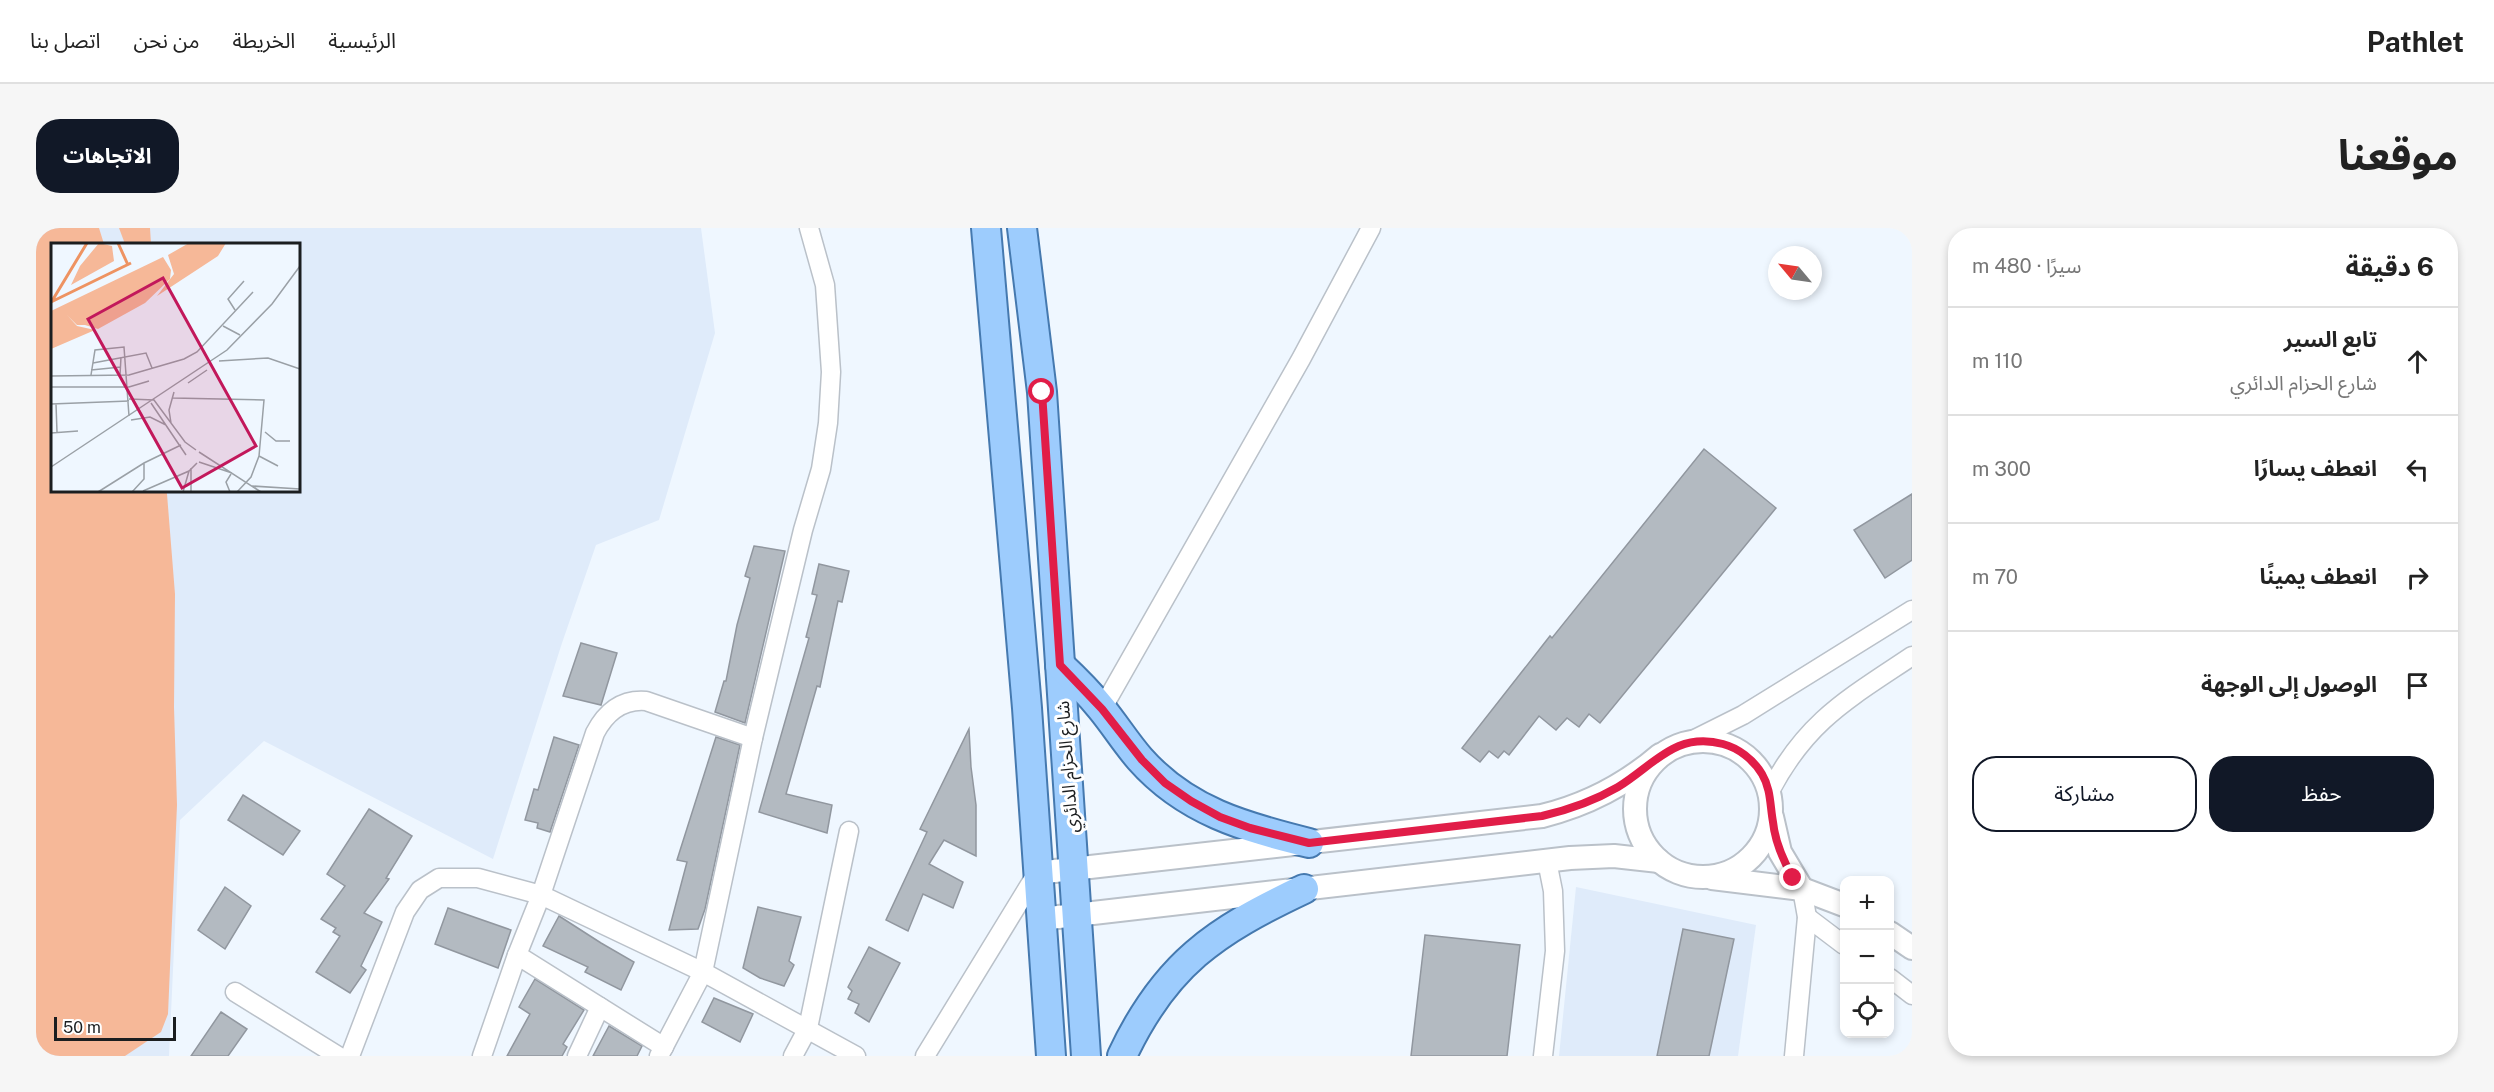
<!DOCTYPE html>
<html lang="ar">
<meta charset="utf-8">
<style>
body{margin:0;font-family:"Public Sans","Noto Sans Arabic",sans-serif;background:#f6f6f6;color:#222;direction:rtl}
.controls{position:absolute;right:18px;bottom:18px;display:grid;overflow:hidden;border-radius:12px;box-shadow:0 3px 9px #0003}
.controls button{width:54px;height:54px;display:grid;place-items:center;padding:0;border:0;border-bottom:2px solid #e0e0e0;background:#fff;color:#222;font:30px sans-serif}
.compass{position:absolute;left:1732px;top:18px;width:54px;height:54px;border-radius:50%;background:#fff;box-shadow:0 3px 9px #0003;rotate:299deg}
.scale{position:absolute;left:18px;bottom:15px;width:122px;box-sizing:border-box;padding-left:6px;border:3px solid #1b1e20;border-top:0;font-size:16px;line-height:21px;white-space:nowrap;color:#1b1e20;-webkit-text-stroke:4px #fff;paint-order:stroke}
.stop{position:absolute;width:18px;height:18px;margin:-14px;border:4px solid #e11d48;border-radius:50%;background:#fff}
.stop.end{background:#e11d48;border-color:#fff;box-shadow:0 2px 6px #0008}
.list{margin:0;padding:0;list-style:none}
h2{display:flex;justify-content:space-between;align-items:center;height:78px;margin:0;padding:0 24px;font-size:26px}
h2 small{font-size:20px;font-weight:400;color:#767676}
.list li{display:grid;grid-template-columns:39px 1fr auto;gap:18px;align-items:center;box-sizing:border-box;height:108px;padding:0 24px;border-top:2px solid #e0e0e0}
.list b{display:block;font-size:22px;white-space:nowrap}
.list p{margin:0;font-size:20px;white-space:nowrap;color:#767676}
.list em{font-size:20px;font-style:normal;color:#767676}
.actions{display:flex;gap:12px;padding:18px 24px}
.actions a{flex:1;padding:14px 0;border:2px solid #111827;border-radius:24px;text-align:center;font-size:21px;color:#111827}
.actions .main{background:#111827;color:#fff}
.icon{flex:none;width:33px;height:33px;fill:none;stroke:currentColor;stroke-width:2;stroke-linecap:round;stroke-linejoin:round}
.map{position:relative;flex:none;width:1876px;height:828px;overflow:hidden;direction:ltr;border-radius:24px}
header{display:flex;align-items:center;gap:36px;box-sizing:border-box;height:84px;padding:0 30px;background:#fff;border-bottom:2px solid #e0e0e0}
header strong{font-size:28px}
nav{display:flex;gap:33px;margin-inline-start:auto;font-size:21px}
.intro{display:flex;align-items:center;justify-content:space-between;box-sizing:border-box;height:144px;padding:0 36px}
h1{margin:0;font-size:42px}
.button{padding:15px 27px;border-radius:24px;background:#111827;color:#fff;font-size:21px;font-weight:700}
main{display:flex;gap:36px;padding:0 36px}
aside{flex:1;background:#fff;border-radius:24px;box-shadow:0 3px 9px #0003}
.map>svg:first-child{display:block}
.built{fill:#dfebfa;fill-rule:evenodd}
.green{fill:#f6b898}
.building{fill:#b3bac1;stroke:#91979f;stroke-width:1.5}
.lines{fill:none;stroke-linecap:round;stroke-linejoin:round}
.minor-casing{stroke:#bac1c9;stroke-width:21}
.tertiary-casing{stroke:#bac1c9;stroke-width:26}
.primary-casing{stroke:#4579af;stroke-width:32}
.minor{stroke:#fff;stroke-width:18}
.tertiary{stroke:#fff;stroke-width:22}
.primary{stroke:#9dccfd;stroke-width:28}
.route{stroke:#e11d48;stroke-width:8}
.labels{text-anchor:middle;dominant-baseline:central;stroke-width:6;stroke-linejoin:round;paint-order:stroke}
.street-label{font-size:18px;fill:#1b1e20;stroke:#fff}
.inset-river{fill:none;stroke:#ee9362;stroke-width:3}
.inset-road{fill:none;stroke:#9aa0a6;stroke-width:1.5}
.view{fill:#c2185b;fill-opacity:0.15;stroke:#c2185b;stroke-width:3}
.inset-edge{fill:none;stroke:#1b1e20;stroke-width:3}
</style>
<header>
<strong>Pathlet</strong>
<nav><a>الرئيسية</a><a>الخريطة</a><a>من نحن</a><a>اتصل بنا</a></nav>
</header>
<div class="intro"><h1>موقعنا</h1><a class="button">الاتجاهات</a></div>
<main>
<aside>
<h2>6 دقيقة<small>سيرًا · 480 m</small></h2>
<ul class="list">
<li><svg class="icon" aria-label="ahead" viewBox="0 0 24 24"><path d="M12 20V5M6 11l6-6 6 6"/></svg><div><b>تابع السير</b><p>شارع الحزام الدائري</p></div><em>110 m</em></li>
<li><svg class="icon" aria-label="left" viewBox="0 0 24 24"><path d="M17 20v-9H6M10 6l-5 5 5 5"/></svg><div><b>انعطف يسارًا</b></div><em>300 m</em></li>
<li><svg class="icon" aria-label="right" viewBox="0 0 24 24"><path d="M7 20v-9h11M14 6l5 5-5 5"/></svg><div><b>انعطف يمينًا</b></div><em>70 m</em></li>
<li><svg class="icon" aria-label="arrive" viewBox="0 0 24 24"><path d="M6 21V4h12l-3 4 3 4H6"/></svg><div><b>الوصول إلى الوجهة</b></div></li>
</ul>
<div class="actions"><a class="main">حفظ</a><a>مشاركة</a></div>
</aside>
<div class="map">
<svg width="1876" height="828" viewBox="0 0 1876 828">
<rect width="100%" height="100%" fill="#eff7ff"/>
<g class="built">
<path d="M0,0H665L679,105L623,292L560,317L526,415L457,631L228,513L144,592L133,828H0ZM16,16H262V262H16Z"/>
<path d="M1540,659L1720,697L1702,828H1523Z"/>
</g>
<g class="green">
<path d="M0,0H63L68,16H16V262H130L131,266L139,366L138,479L141,577L132,786L125,804L89,828H0Z"/>
<path d="M83,0H114L115,16H89Z"/>
</g>
<g class="building">
<path d="M1668,221L1740,280L1564,495L1553,486L1543,499L1531,490L1520,502L1503,488L1473,527L1468,523L1462,530L1453,523L1444,534L1426,520L1514,408L1516,410Z"/>
<path d="M1876,266V332L1849,350L1818,302Z"/>
<path d="M718,318L749,323L709,495L679,484L688,453H690L701,397L714,350L709,348Z"/>
<path d="M783,336L813,343L806,374L802,373L784,459L781,458L750,566L796,577L791,605L723,584L773,410L770,409L781,367L776,366Z"/>
<path d="M545,415L581,425L565,477L527,468Z"/>
<path d="M933,501L935,539L940,577V628L908,612L893,636L927,654L917,680L887,666L872,703L850,692L891,604L884,601Z"/>
<path d="M518,509L543,517L514,604L501,600L502,595L489,592L498,561L502,562Z"/>
<path d="M680,509L704,517L669,681L662,701L633,702L651,634L641,632Z"/>
<path d="M207,567L264,603L247,627L192,592Z"/>
<path d="M333,581L376,608L350,650L353,651L328,685L346,694L325,738L330,742L314,765L280,744L304,708L297,704L300,700L285,691L309,658L291,646Z"/>
<path d="M189,659L215,678L189,721L162,702Z"/>
<path d="M722,679L765,689L753,733L758,737L748,758L724,750L707,740Z"/>
<path d="M412,680L475,702L462,740L399,716Z"/>
<path d="M523,688L565,715L598,734L585,762L549,744L552,739L507,718Z"/>
<path d="M1647,701L1698,711L1673,828H1621Z"/>
<path d="M1389,707L1484,717L1471,828H1375Z"/>
<path d="M833,719L864,735L833,794L819,785L823,776L812,771L816,763L812,759Z"/>
<path d="M499,751L548,782L527,816L531,819L526,828H471L494,786L483,779Z"/>
<path d="M678,770L717,786L704,814L666,794Z"/>
<path d="M185,784L211,801L192,828H155Z"/>
<path d="M573,798L606,818L601,828H557Z"/>
</g>
<g class="lines">
<defs>
<g id="minor">
<path d="M1066,481L1265,131L1335,0"/>
<path d="M1655,513L1707,487L1876,382"/>
<path d="M1733,565C1770,493 1812,471 1876,428"/>
<path d="M1771,689L1808,717"/>
<path d="M481,727L628,819"/>
<path d="M1854,750L1876,767"/>
<path d="M199,764L302,828"/>
<path d="M314,828L369,684L384,662L403,650H442L505,667L667,744L820,828"/>
<path d="M446,828L481,727L505,667L559,505C570,484 586,471 610,473L717,510"/>
<path d="M541,828L564,779"/>
<path d="M623,828L667,744L717,510L767,302L785,241L792,195L795,144L789,57L773,0"/>
<path d="M757,828L772,800L813,603"/>
<path d="M889,828L1001,645"/>
<path d="M1507,828L1519,723L1517,663L1511,633"/>
<path d="M1758,828L1771,689L1766,661"/>
</g>
<g id="tertiary">
<circle cx="1667" cy="581" r="68"/>
<path d="M1736,589L1744,624L1766,661"/>
<path d="M1001,645L1506,588C1551,577 1588,558 1624,527"/>
<path d="M1676,650L1766,661L1808,677"/>
<path d="M1005,691L1534,630L1578,628L1623,633"/>
<path d="M1854,705L1876,720"/>
</g>
<g id="primary">
<path d="M950,0L991,480L1015,828"/>
<path d="M986,0L1006,164L1050,828"/>
<path d="M1024,437C1039,451 1053,465 1065,480C1079,497 1090,515 1104,531C1150,583 1208,599 1273,615"/>
<path d="M1086,828C1129,736 1179,703 1268,661"/>
</g>
</defs>
<use href="#minor" class="minor-casing"/>
<use href="#tertiary" class="tertiary-casing"/>
<use href="#primary" class="primary-casing"/>
<use href="#minor" class="minor"/>
<use href="#tertiary" class="tertiary"/>
<use href="#primary" class="primary"/>
</g>
<g class="lines">
<path class="route" d="M1006,164L1024,437L1066,481L1106,532L1129,555L1155,573L1184,589L1214,600L1273,615L1506,588C1532,582 1558,573 1582,559C1618,537 1640,503 1687,516C1702,520 1717,531 1726,546C1735,561 1734,578 1737,594C1739,614 1747,632 1757,650"/>
</g>
<g class="labels">
<g class="street-label">
<text transform="translate(1031 539) rotate(-94)">شارع الحزام الدائري</text>
</g>
</g>
<g transform="translate(15 15)">
<rect width="249" height="249" fill="#eff7ff"/>
<path d="M48,0L61,3L63,18L20,42L29,23ZM138,0H175L167,13L106,53L123,31L117,12ZM112,14L120,27L119,36L94,60L47,86L34,82H26L16,72L26,83L44,87L0,106V68Z" fill="#f6b898"/>
<path class="inset-river" d="M67,0L77,22M1,58L36,0M0,59L80,20"/>
<path class="inset-road" d="M184,67L177,56L193,38M172,83L189,92M168,118L217,115L249,126M42,120L95,110L101,125M40,127L70,124M40,132L44,107L73,104L78,173M69,132L70,114M0,133L78,132L133,116L146,109L202,49M137,140L156,127M0,144H78L98,138M122,155L213,157L208,213L200,234L186,249M78,156L103,157L134,199L145,207M100,160L135,212M0,161L78,158M5,161L6,189M80,177L99,174L115,182M120,180L118,167L123,149M214,189L225,198H239M0,190L27,188M148,209L210,249M208,213L227,223M148,219L181,230M0,224L176,107L221,61L249,23M201,243L249,246M92,248L138,228L146,220M47,249L93,220L130,202M81,249L93,236V220M132,249L138,228M140,249V225M179,249L175,239L180,231"/>
<path class="view" d="M112,35L205,203L131,245L37,76Z"/>
<rect width="249" height="249" class="inset-edge"/>
</g>
</svg>
<div class="controls">
<button>+</button>
<button>−</button>
<button><svg class="icon" aria-label="locate" viewBox="0 0 24 24"><circle cx="12" cy="12" r="6"/><path d="M12 2v4M12 18v4M2 12h4M18 12h4"/></svg></button>
</div>
<svg class="compass" viewBox="-18 -18 36 36"><path d="M0-13l5 13h-10z" fill="#e53935"/><path d="M0 13l5-13h-10z" fill="#767676"/></svg>
<div class="scale">50 m</div>
<div class="stop" style="left:1006px;top:164px"></div>
<div class="stop end" style="left:1757px;top:650px"></div>
</div>
</main>
